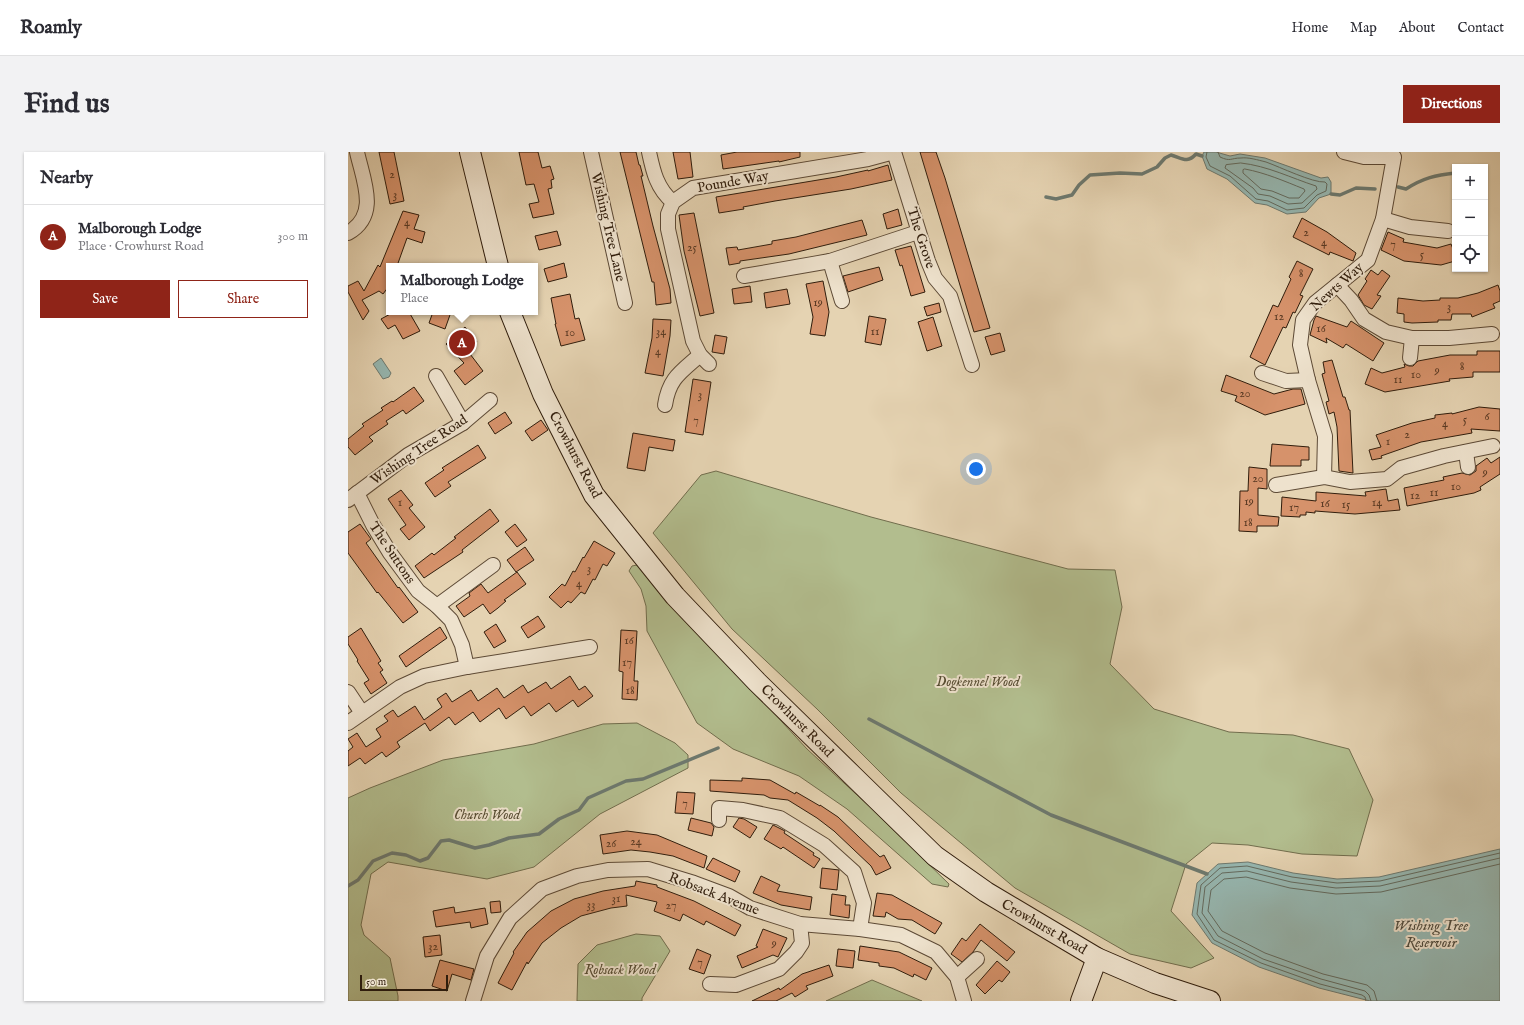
<!DOCTYPE html>
<meta charset="utf-8">
<style>
body{margin:0;font-family:"IM FELL English",serif;background:#f2f2f3;color:#2b2b33}
.controls{position:absolute;right:12px;top:12px;display:grid;overflow:hidden;border-radius:0px;box-shadow:0 1px 3px #0004}
.controls button{width:36px;height:36px;display:grid;place-items:center;padding:0;border:0;border-bottom:1px solid #e1e1e2;background:#fff;color:#2b2b33;font:20px sans-serif}
.scale{position:absolute;left:12px;bottom:10px;width:88px;box-sizing:border-box;padding-left:4px;border:2px solid #301d0c;border-top:0;font-size:11px;line-height:14px;white-space:nowrap;color:#301d0c;-webkit-text-stroke:3px #eee2cd;paint-order:stroke}
.you{position:absolute;left:628px;top:317px;width:14px;height:14px;margin:-10px;border:3px solid #fff;border-radius:50%;background:#1a73e8;box-shadow:0 0 0 6px #1a73e833}
.badge{display:grid;place-items:center;width:26px;height:26px;border-radius:50%;background:#8f2418;color:#fff;font-size:13px;font-weight:700}
.pin{position:absolute;translate:-50% -50%;border:2px solid #fff;box-shadow:0 1px 4px #0006}
.popup{position:absolute;left:38px;top:111px;width:152px;height:52px;box-sizing:border-box;display:grid;place-content:center;border-radius:0px;background:#fff;filter:drop-shadow(0 1px 3px #0005);font-size:13px;white-space:nowrap;color:#7c7c81}
.popup b{font-size:15px;color:#2b2b33}
.popup::after{content:'';position:absolute;left:50%;top:100%;margin-left:-8px;border:8px solid transparent;border-top-color:#fff}
.list{margin:0;padding:0;list-style:none}
h2{display:flex;justify-content:space-between;align-items:center;height:52px;margin:0;padding:0 16px;font-size:17px}
h2 small{font-size:13px;font-weight:400;color:#7c7c81}
.list li{display:grid;grid-template-columns:26px 1fr auto;gap:12px;align-items:center;box-sizing:border-box;height:64px;padding:0 16px;border-top:1px solid #e1e1e2}
.list b{display:block;font-size:15px;white-space:nowrap}
.list p{margin:0;font-size:13px;white-space:nowrap;color:#7c7c81}
.list em{font-size:13px;font-style:normal;color:#7c7c81}
.actions{display:flex;gap:8px;padding:12px 16px}
.actions a{flex:1;padding:9px 0;border:1px solid #8f2418;border-radius:0px;text-align:center;font-size:14px;color:#8f2418}
.actions .main{background:#8f2418;color:#fff}
.icon{flex:none;width:22px;height:22px;fill:none;stroke:currentColor;stroke-width:2;stroke-linecap:round;stroke-linejoin:round}
.map{position:relative;flex:none;width:1152px;height:849px;overflow:hidden;border-radius:0px}
header{display:flex;align-items:center;gap:24px;box-sizing:border-box;height:56px;padding:0 20px;background:#fff;border-bottom:1px solid #e1e1e2}
header strong{font-size:19px}
nav{display:flex;gap:22px;margin-inline-start:auto;font-size:14px}
.intro{display:flex;align-items:center;justify-content:space-between;box-sizing:border-box;height:96px;padding:0 24px}
h1{margin:0;font-size:28px}
.button{padding:10px 18px;border-radius:0px;background:#8f2418;color:#fff;font-size:14px;font-weight:700}
main{display:flex;gap:24px;padding:0 24px}
aside{flex:1;background:#fff;border-radius:0px;box-shadow:0 1px 3px #0004}
.map>svg:first-child{display:block}
.green{fill:#b2bd8e;stroke:#716d4d}
.water{fill:#96b7b1;stroke:#6d796f}
.lines{fill:none;stroke-linecap:round;stroke-linejoin:round}
.shore{stroke:#636a5e;stroke-width:1}
.stream{stroke:#6d796f;stroke-width:3.5}
.building{fill:#d6926b;stroke:#301d0c}
.street-casing{stroke:#5d4a36;stroke-width:16}
.secondary-casing{stroke:#301d0c;stroke-width:22}
.street{stroke:#eee2cd;stroke-width:14}
.secondary{stroke:#eee2cd;stroke-width:20}
.labels{text-anchor:middle;dominant-baseline:central;stroke-width:4;stroke-linejoin:round;paint-order:stroke}
.number-label{font-size:12px;fill:#5a3a24}
.street-label{font-size:14px;fill:#301d0c;stroke:#eee2cd}
.park-label{font-size:14px;font-style:italic;fill:#574d33;stroke:#eee2cd}
.water-label{font-size:15px;font-style:italic;fill:#4f4b3e;stroke:#eee2cd}
</style>
<header>
<strong>Roamly</strong>
<nav><a>Home</a><a>Map</a><a>About</a><a>Contact</a></nav>
</header>
<div class="intro"><h1>Find us</h1><a class="button">Directions</a></div>
<main>
<aside>
<h2>Nearby<small></small></h2>
<ul class="list">
<li><span class="badge">A</span><div><b>Malborough Lodge</b><p>Place · Crowhurst Road</p></div><em>300 m</em></li>
</ul>
<div class="actions"><a class="main">Save</a><a>Share</a></div>
</aside>
<div class="map">
<svg width="1152" height="849" viewBox="0 0 1152 849">
<rect width="100%" height="100%" fill="#e5d3b2"/>
<filter id="stains"><feTurbulence type="fractalNoise" baseFrequency=".005" numOctaves="4"/><feColorMatrix values="0 0 0 0 .2 0 0 0 0 .09 0 0 0 0 .02 0 0 0 .5 -.17"/></filter>
<radialGradient id="worn" r=".72"><stop offset=".6" stop-color="#630" stop-opacity="0"/><stop offset="1" stop-color="#630" stop-opacity=".3"/></radialGradient>
<g class="green">
<path d="M368,319L523,365L720,417L767,418L774,455L762,512L806,557L881,580L945,583L1001,597L1025,648L1009,704L954,702L900,693L864,691L838,712L823,759L866,806L843,816L782,802L667,736L553,641L469,557L384,477L305,381L353,323Z"/>
<path d="M289,413L459,597L521,654L601,732L600,735L584,732L499,657L451,624L385,597L349,571L299,479L298,454L293,437L281,419L284,414Z"/>
<path d="M289,571L327,591L340,603V616L252,662L186,715L139,727L40,710L23,722L13,773L16,783L42,806L50,844V849H0V646L22,636L95,608L186,592L255,572Z"/>
<path d="M288,782L312,784L322,799L294,846V849H229L230,812L249,793Z"/>
<path d="M524,828L574,849H478Z"/>
</g>
<g class="water">
<path d="M856,0H868L882,4L892,2L917,6L973,26L980,25L983,30V42L971,46L958,60L939,62L919,53L907,51L879,27L859,17L854,4Z"/>
<path d="M33,206L43,221L41,225L35,227L25,212Z"/>
<path d="M1152,697V849H1022L971,836L911,815L864,791L844,763L849,731L870,712L900,710L945,721L989,727L1031,725Z"/>
</g>
<g class="lines">
<g class="shore">
<path d="M859,0L858,5L862,14L882,24L908,47L920,49L939,58L956,56L969,43L978,39L979,32L977,30C965,31 932,15 918,10C910,8 900,5 893,6C882,6 883,10 872,5L870,0"/>
<path d="M893,11C920,14 943,26 968,34L969,37L954,51L940,52L922,44L910,42L905,36L877,16L878,13Z"/>
<path d="M897,17C918,21 936,29 956,37L957,39L951,46H941L924,39L913,37L895,21V18Z"/>
<path d="M1018,849L1017,845L1014,843L972,832L913,811L866,788L849,762L853,733L872,716L899,714L944,725L989,731L1032,729L1152,701"/>
<path d="M1023,849L1021,843L1017,839L973,827L915,807L870,784L854,761L857,735L874,721L899,719L943,730L988,736L1032,734L1152,706"/>
<path d="M1029,849L1026,839L1019,833L975,822L917,801L874,779L860,759L863,738L876,727L898,725L942,736L988,742L1033,740L1152,712"/>
</g>
<g class="stream">
<path d="M1050,35L1058,37C1075,26 1088,23 1107,21"/>
<path d="M983,42L992,43L1008,36L1027,37"/>
<path d="M698,45L708,47L724,43L731,33L742,23L772,21L794,22L809,15L817,6L823,3C834,6 839,12 848,2L854,4"/>
<path d="M521,567L703,663L859,722"/>
<path d="M0,734L10,728L25,709L44,701L58,703L72,709L80,706L93,689L101,688L127,696L141,693L161,686L191,682L211,667L231,658L240,646L278,629L295,627L370,596"/>
</g>
</g>
<g class="building">
<path d="M31,0H46L56,49L42,52Z"/>
<path d="M171,0H190L194,16L202,14L206,27L203,28L204,36L200,37L206,62L185,66L181,52L191,50L186,32L178,33Z"/>
<path d="M272,0H288L291,13H292L295,24H293L305,74L322,137L323,151L308,153L306,130H304Z"/>
<path d="M325,0H342L345,25L330,27Z"/>
<path d="M389,0H452V5L431,10V9L375,17L373,3Z"/>
<path d="M572,0H588L597,26L642,176L626,180Z"/>
<path d="M540,13L544,28L535,30L503,37L427,49L395,55L396,57L371,61L368,45L488,25L520,18V19Z"/>
<path d="M550,57L554,73L539,77L535,62Z"/>
<path d="M55,59L71,63L66,77L77,80L74,91L59,86L49,114H41V134L35,142L31,139L14,148L21,159L15,168L0,140V134L10,129L16,139L30,113L32,115Z"/>
<path d="M346,61L366,161L352,164L336,99L331,63Z"/>
<path d="M954,66L979,80L1008,101L1005,109L982,100L981,103L945,85Z"/>
<path d="M514,68L519,83L441,102L392,109V111L381,113L378,96L389,95L390,98L424,92V89L448,85Z"/>
<path d="M209,79L213,93L191,98L187,84Z"/>
<path d="M1040,80L1056,87L1055,90L1089,96L1103,92L1107,102V109L1093,113L1056,109L1033,98Z"/>
<path d="M563,94L577,140L563,144L554,113L552,114L547,98Z"/>
<path d="M949,109L965,117L952,143L955,144L947,161L945,160L938,176L935,175L917,213L902,205L925,153L930,155L943,127L941,125Z"/>
<path d="M216,111L219,125L200,130L196,117Z"/>
<path d="M531,115L535,128L500,140L495,124Z"/>
<path d="M1023,118L1030,123L1034,118L1042,124L1029,143L1033,144L1024,157L1016,153L1010,143L1019,129L1017,127Z"/>
<path d="M475,129L481,160L477,184L462,182L465,165L458,132Z"/>
<path d="M1150,133L1152,139V149L1145,152L1147,156L1124,165L1123,162H1104L1103,168H1090V170L1064,171L1056,170V162L1049,161L1050,146L1075,149L1092,148V146H1110L1130,141Z"/>
<path d="M402,134L404,150L386,152L384,137Z"/>
<path d="M439,137L442,152L418,156L416,141Z"/>
<path d="M222,142L227,167L231,166L237,188L213,194L207,172H208L203,146Z"/>
<path d="M591,151L593,160L579,164L576,155Z"/>
<path d="M46,160H61L72,179L55,187L47,173L40,177L33,167Z"/>
<path d="M85,160H103L97,177L81,171Z"/>
<path d="M521,164L538,167L533,193L517,190Z"/>
<path d="M968,164L999,175L1003,169L1036,191L1025,209L998,192L995,196L978,186L979,191L962,183L966,168Z"/>
<path d="M585,165L594,194L579,199L570,170Z"/>
<path d="M305,167L323,168L322,184L315,224L297,221L304,186Z"/>
<path d="M117,175L129,190L119,198L135,219L117,233L106,219L116,211L98,192Z"/>
<path d="M652,181L657,199L643,203L637,185Z"/>
<path d="M367,183L379,185L376,202L364,200Z"/>
<path d="M1129,199H1152V220H1125V225L1101,227L1102,229L1037,240L1017,232L1023,216L1034,221L1057,215L1056,212L1061,214H1065L1070,209L1102,203H1129Z"/>
<path d="M984,208L995,245H997L1001,258H1002L1005,321L991,319L989,275L986,260L981,262L978,250L981,249L974,222L977,221L975,210Z"/>
<path d="M878,223L926,242L945,237H953L957,252L917,263L887,249L889,244L873,239Z"/>
<path d="M345,227L363,230L355,283L337,280Z"/>
<path d="M66,235L76,249L58,262L55,258L38,269L40,272L21,285L25,289L7,303L0,295V287L16,274L14,272L35,258L33,256L44,249L45,250Z"/>
<path d="M1131,255L1152,257V279L1123,277L1124,281L1073,290L1033,304L1034,306L1024,308L1021,298L1033,295L1028,283L1064,271L1087,266V263L1104,261V262Z"/>
<path d="M157,260L164,271L147,282L140,271Z"/>
<path d="M193,268L200,278L184,289L177,279Z"/>
<path d="M285,281L327,288L325,299L301,295L297,319L279,316Z"/>
<path d="M924,292L961,295V308H953V314H922Z"/>
<path d="M130,293L138,306L100,330L103,334L87,345L77,331L96,318L94,316Z"/>
<path d="M1152,305V322L1132,335L1133,338L1126,341L1059,354L1056,336L1096,328L1095,325L1114,321L1122,323L1128,319V314L1139,306L1143,311Z"/>
<path d="M901,315L919,317V337L910,336V363L931,365L930,374H909V380L891,379L892,339H900Z"/>
<path d="M1038,337L1040,349L1050,347L1052,358L1007,362L967,359V361L958,360V363H952V365L933,364L934,345L968,349V340L1018,344L1017,340Z"/>
<path d="M53,338L65,353L61,356L77,375L61,388L52,377L58,373L40,347Z"/>
<path d="M142,357L151,369L114,398L115,400L76,426L67,414L84,401L86,403L108,386L106,385Z"/>
<path d="M12,372L23,387L18,391L50,436L51,435L70,460L55,471L30,440L29,441L0,401V380Z"/>
<path d="M167,372L179,388L169,395L157,380Z"/>
<path d="M246,389L267,401L259,414L255,412L247,428L245,427L237,442L233,440L223,451L220,449L213,456L201,445L214,432L217,434L225,419L227,420L235,405L236,406Z"/>
<path d="M177,395L186,408L168,420L159,408Z"/>
<path d="M169,420L178,432L156,448L158,449L150,456L142,462L135,452L116,465L108,454L122,444L121,441L133,432L140,441Z"/>
<path d="M190,464L197,475L180,486L173,475Z"/>
<path d="M148,472L158,489L146,496L136,480Z"/>
<path d="M92,475L99,486L58,515L51,504Z"/>
<path d="M13,476L33,509L30,511L35,518L32,520L39,531L23,542L16,531L21,528L9,509L10,508L0,492V485Z"/>
<path d="M273,478L289,479L286,529H290L289,548L274,547L275,520L271,519Z"/>
<path d="M222,524L231,538L237,534L245,544L230,555L225,548L208,560L201,551L183,564L176,554L158,567L151,556L132,570L125,560L107,573L101,565L82,579L77,571L49,590L52,595L38,605L34,600L17,612L12,606L0,614V599L5,595L0,587L9,581L18,595L33,585L28,577L40,569L36,564L45,558L50,565L67,554L76,568L94,555L89,547L98,541L104,550L123,538L130,549L149,536L156,546L175,533L180,541L198,530L203,537Z"/>
<path d="M394,626L422,628L447,642L448,640L472,654V653L490,665L532,705L536,703L543,716L528,723L523,714L486,679L469,666L440,648L422,646L416,643L362,639V628L394,629Z"/>
<path d="M329,640L347,641L345,662L327,661Z"/>
<path d="M343,666L363,671L366,675L364,684L340,678Z"/>
<path d="M391,666L396,667L409,675L402,686L385,675Z"/>
<path d="M425,673L437,679L436,681L466,701L465,703L472,707L466,716L435,695L433,697L416,687Z"/>
<path d="M279,679L309,683L359,704L356,716L325,704L302,700L283,698L255,702L252,683Z"/>
<path d="M365,706L392,719L387,730L358,717Z"/>
<path d="M474,716L491,718L489,738L472,736Z"/>
<path d="M413,724L432,733L429,739L464,745L462,758L433,753L405,741Z"/>
<path d="M288,729L309,733V735L346,749L393,773L387,784L358,769L356,773L335,762L332,769L306,759L309,750L278,743L279,754L263,756L233,764L213,776L194,791L180,812L179,810L164,838L150,831L166,801L165,800L179,780L203,759L226,747L255,739L287,734Z"/>
<path d="M529,741L544,743L594,771L587,782L564,768L550,767L538,760L537,765L525,764Z"/>
<path d="M484,742L498,744L497,753H502L501,766L482,763Z"/>
<path d="M152,749L153,760L143,761L142,750Z"/>
<path d="M106,755L107,761L137,756L140,772L123,776L122,770L88,775L85,759Z"/>
<path d="M632,772L667,800L659,809L633,788L625,800L614,810L603,802L614,786L618,789Z"/>
<path d="M415,777L439,786L430,805L425,803L394,816L389,804L410,795L408,794Z"/>
<path d="M92,783L94,803L77,805L75,785Z"/>
<path d="M512,794L551,800L584,816L578,828L566,822L565,825L546,816L531,814V811L510,808Z"/>
<path d="M349,797L363,803L356,822L341,817Z"/>
<path d="M490,797L507,799L505,816L488,814Z"/>
<path d="M92,808L126,817L123,828L104,822L99,839L84,834Z"/>
<path d="M649,809L662,820L654,830L651,828L637,842L628,833Z"/>
<path d="M481,813L485,824L458,834L460,837L447,845L444,841L428,849H404L431,836L432,838L454,822Z"/>
</g>
<g class="lines">
<defs>
<g id="street">
<path d="M243,0L277,151"/>
<path d="M301,0C305,19 309,37 325,50"/>
<path d="M1035,67L1062,75L1100,79"/>
<path d="M0,81C32,63 15,28 9,0"/>
<path d="M482,109L494,149"/>
<path d="M396,124L482,109L570,80"/>
<path d="M989,133L1003,148L1016,167L1038,180L1064,186H1101L1144,182"/>
<path d="M1062,206L1064,186"/>
<path d="M361,212L352,203L345,189L320,77V62L325,50L345,36L520,7L546,0L580,109L587,126L602,144L624,213"/>
<path d="M914,221L938,229L960,228"/>
<path d="M88,224L115,271"/>
<path d="M317,253C321,226 333,220 352,203"/>
<path d="M1118,300L1120,315"/>
<path d="M976,325L977,284L960,228L952,193L955,168L967,151L1020,108L1035,67L1046,5H1016L996,0"/>
<path d="M928,333L976,325L1002,330L1039,327L1053,316L1096,304L1145,294"/>
<path d="M9,341L25,373L42,401L70,439L89,454L103,468L114,493L119,515"/>
<path d="M0,348L60,303L115,271L142,248"/>
<path d="M89,454L145,413"/>
<path d="M0,540L14,561"/>
<path d="M0,571L52,535L76,524L119,515L242,495"/>
<path d="M371,668V656L395,658L432,666L476,693L506,720L516,751L512,777"/>
<path d="M609,825L629,807"/>
<path d="M362,832L388,833L431,817L448,800L454,791L452,772"/>
<path d="M125,849L139,804L162,766L194,737L229,724L260,718L300,717L346,731L381,744L402,756L452,772L512,777L553,783L588,800L609,825L616,849"/>
</g>
<g id="secondary">
<path d="M122,0L150,114"/>
<path d="M162,160L195,242L246,343L327,444L409,530L504,623L587,704L638,740L749,806L807,831L862,849"/>
<path d="M733,849L749,806"/>
</g>
</defs>
<use href="#street" class="street-casing"/>
<use href="#secondary" class="secondary-casing"/>
<use href="#street" class="street"/>
<use href="#secondary" class="secondary"/>
</g>
<g class="labels">
<g class="number-label">
<text x="44" y="22">2</text>
<text x="47" y="42">3</text>
<text x="59" y="70">4</text>
<text x="958" y="80">2</text>
<text x="976" y="90">4</text>
<text x="1045" y="92">7</text>
<text x="344" y="95">25</text>
<text x="1074" y="102">5</text>
<text x="953" y="121">8</text>
<text x="470" y="150">19</text>
<text x="1101" y="154">3</text>
<text x="931" y="164">12</text>
<text x="973" y="176">16</text>
<text x="313" y="179">34</text>
<text x="527" y="179">11</text>
<text x="222" y="180">10</text>
<text x="310" y="199">4</text>
<text x="1114" y="214">8</text>
<text x="1089" y="218">9</text>
<text x="1068" y="222">10</text>
<text x="1050" y="227">11</text>
<text x="897" y="241">20</text>
<text x="352" y="242">3</text>
<text x="1139" y="264">6</text>
<text x="1117" y="267">5</text>
<text x="348" y="268">7</text>
<text x="1097" y="271">4</text>
<text x="1059" y="282">2</text>
<text x="1040" y="289">1</text>
<text x="1137" y="320">9</text>
<text x="910" y="326">20</text>
<text x="1108" y="334">10</text>
<text x="1086" y="340">11</text>
<text x="1067" y="343">12</text>
<text x="901" y="349">19</text>
<text x="52" y="350">1</text>
<text x="1029" y="350">14</text>
<text x="977" y="351">16</text>
<text x="998" y="352">15</text>
<text x="946" y="355">17</text>
<text x="900" y="370">18</text>
<text x="241" y="416">3</text>
<text x="231" y="431">4</text>
<text x="281" y="488">16</text>
<text x="279" y="510">17</text>
<text x="282" y="538">18</text>
<text x="337" y="651">7</text>
<text x="288" y="689">24</text>
<text x="263" y="691">26</text>
<text x="268" y="746">31</text>
<text x="243" y="752">33</text>
<text x="323" y="753">27</text>
<text x="426" y="791">9</text>
<text x="85" y="794">32</text>
<text x="352" y="810">7</text>
</g>
<g class="street-label">
<text transform="translate(385 30) rotate(-10)">Pounde Way</text>
<text transform="translate(260 75) rotate(77)">Wishing Tree Lane</text>
<text transform="translate(573 86) rotate(72)">The Grove</text>
<text transform="translate(989 135) rotate(-42)">Newts Way</text>
<text transform="translate(71 298) rotate(-34)">Wishing Tree Road</text>
<text transform="translate(227 303) rotate(62)">Crowhurst Road</text>
<text transform="translate(44 401) rotate(56)">The Suttons</text>
<text transform="translate(449 569) rotate(45)">Crowhurst Road</text>
<text transform="translate(366 742) rotate(21)">Robsack Avenue</text>
<text transform="translate(696 775) rotate(30)">Crowhurst Road</text>
</g>
<g class="park-label">
<text x="630" y="530">Dogkennel Wood</text>
<text x="139" y="663">Church Wood</text>
<text x="272" y="818">Robsack Wood</text>
</g>
<g class="water-label">
<text x="1083" y="773">Wishing Tree<tspan x="1083" dy="17">Reservoir</tspan></text>
</g>
</g>
<rect width="100%" height="100%" filter="url(#stains)"/>
<rect width="100%" height="100%" fill="url(#worn)"/>
</svg>
<div class="controls">
<button>+</button>
<button>−</button>
<button><svg class="icon" aria-label="locate" viewBox="0 0 24 24"><circle cx="12" cy="12" r="6"/><path d="M12 2v4M12 18v4M2 12h4M18 12h4"/></svg></button>
</div>
<div class="scale">50 m</div>
<div class="you"></div>
<div class="pin badge" style="left:114px;top:191px">A</div>
<div class="popup"><b>Malborough Lodge</b>Place</div>
</div>
</main>
